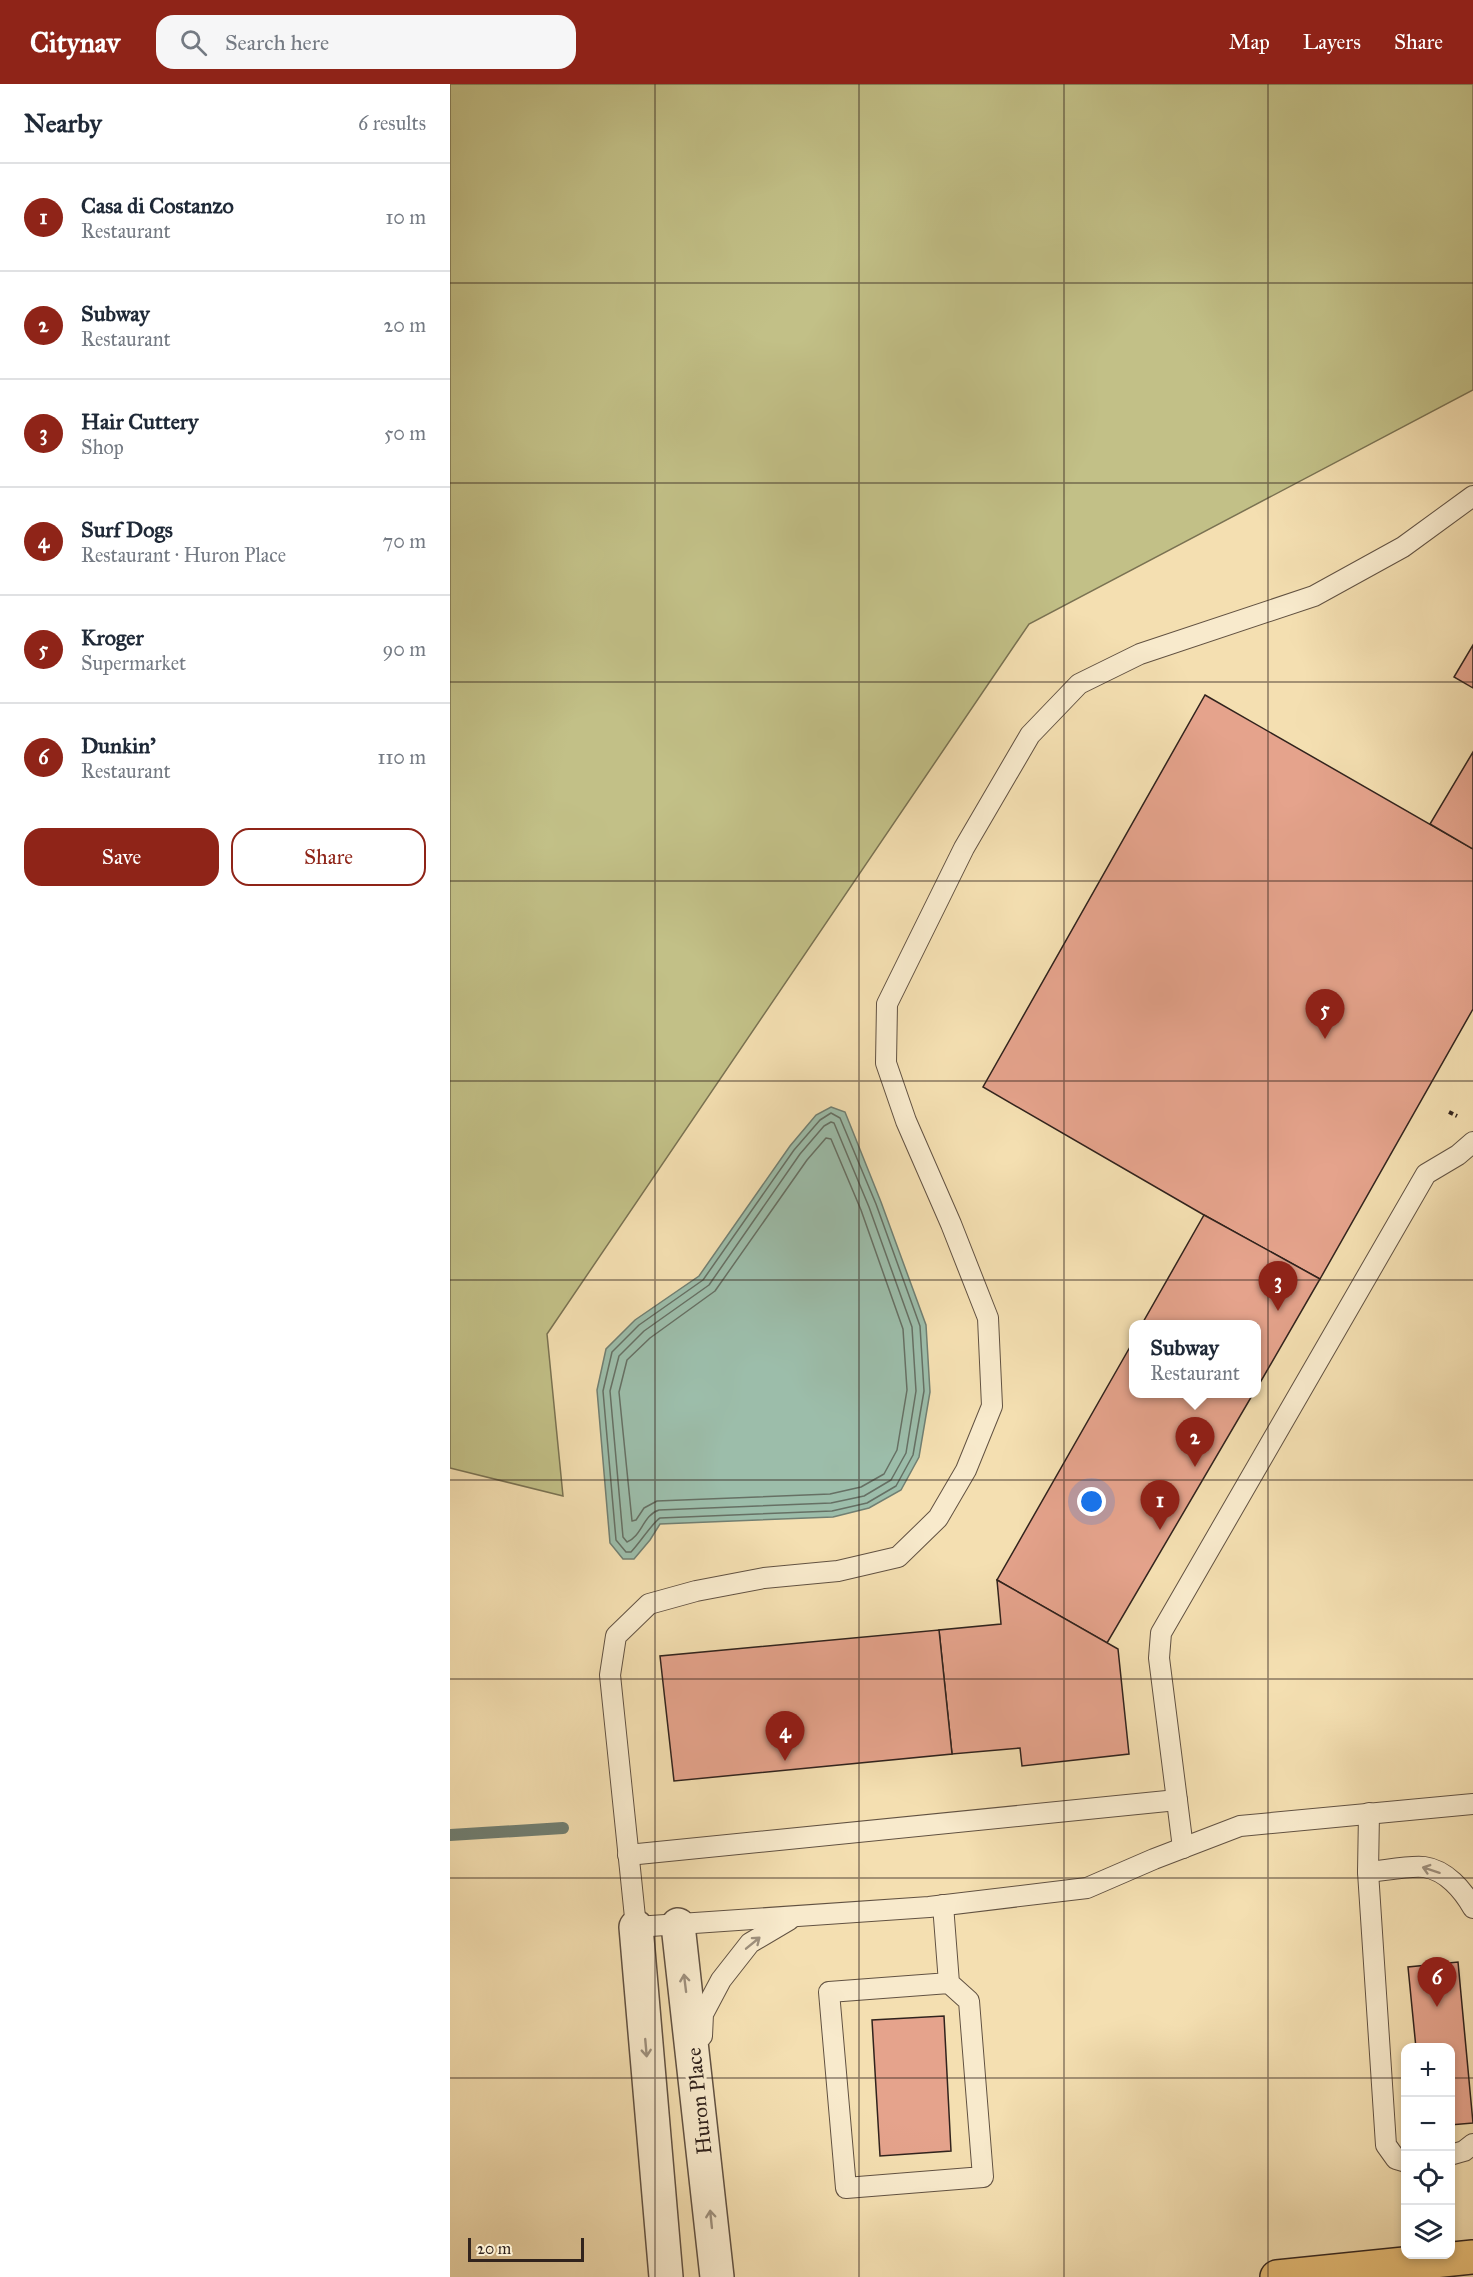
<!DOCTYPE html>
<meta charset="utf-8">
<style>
body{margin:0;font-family:"IM FELL Great Primer",serif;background:#f6f6f7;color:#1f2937}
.controls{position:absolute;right:18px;bottom:18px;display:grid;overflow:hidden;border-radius:12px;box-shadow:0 3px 9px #0003}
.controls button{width:54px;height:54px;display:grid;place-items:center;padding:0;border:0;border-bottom:2px solid #e0e1e3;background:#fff;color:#1f2937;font:30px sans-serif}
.scale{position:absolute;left:18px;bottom:15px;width:116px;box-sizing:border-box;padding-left:6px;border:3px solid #31231d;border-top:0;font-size:16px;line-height:21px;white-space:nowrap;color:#31231d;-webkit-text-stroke:4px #f8eacc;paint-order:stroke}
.you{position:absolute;left:642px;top:1418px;width:21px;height:21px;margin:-15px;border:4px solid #fff;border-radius:50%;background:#1a73e8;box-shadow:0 0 0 9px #1a73e833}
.badge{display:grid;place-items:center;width:39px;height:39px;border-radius:50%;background:#8f2418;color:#fff;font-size:20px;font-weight:700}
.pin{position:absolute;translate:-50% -50px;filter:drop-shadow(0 2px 3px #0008)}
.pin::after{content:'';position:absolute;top:32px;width:21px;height:18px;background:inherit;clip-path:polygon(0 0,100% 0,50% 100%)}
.popup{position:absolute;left:679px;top:1236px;width:132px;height:78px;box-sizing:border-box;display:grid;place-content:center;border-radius:12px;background:#fff;filter:drop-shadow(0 2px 4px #0005);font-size:20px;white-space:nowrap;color:#747a83}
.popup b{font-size:22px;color:#1f2937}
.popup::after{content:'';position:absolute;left:50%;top:100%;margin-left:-12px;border:12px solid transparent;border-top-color:#fff}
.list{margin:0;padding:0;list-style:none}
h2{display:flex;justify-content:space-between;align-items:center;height:78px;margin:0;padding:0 24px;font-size:26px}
h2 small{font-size:20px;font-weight:400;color:#747a83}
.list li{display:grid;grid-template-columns:39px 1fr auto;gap:18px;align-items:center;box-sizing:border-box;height:108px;padding:0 24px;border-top:2px solid #e0e1e3}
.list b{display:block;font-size:22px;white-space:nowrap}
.list p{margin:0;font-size:20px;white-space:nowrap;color:#747a83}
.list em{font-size:20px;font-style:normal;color:#747a83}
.actions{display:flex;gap:12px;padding:18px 24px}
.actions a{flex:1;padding:14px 0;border:2px solid #8f2418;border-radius:18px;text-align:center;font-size:21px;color:#8f2418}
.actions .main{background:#8f2418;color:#fff}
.icon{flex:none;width:33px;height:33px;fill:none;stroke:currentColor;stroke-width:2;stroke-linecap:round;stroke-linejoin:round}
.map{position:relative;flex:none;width:1023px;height:2193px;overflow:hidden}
header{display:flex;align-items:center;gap:36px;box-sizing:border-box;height:84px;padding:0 30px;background:#8f2418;color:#fff}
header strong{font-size:28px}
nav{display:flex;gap:33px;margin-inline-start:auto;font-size:21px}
.search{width:420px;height:54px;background:#f6f6f7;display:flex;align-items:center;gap:15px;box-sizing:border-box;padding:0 21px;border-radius:18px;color:#747a83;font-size:22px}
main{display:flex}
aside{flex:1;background:#fff}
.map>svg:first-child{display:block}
.green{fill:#c2c087;stroke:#7a7252;stroke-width:1.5}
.water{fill:#9cbdaa;stroke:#717f72;stroke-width:1.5}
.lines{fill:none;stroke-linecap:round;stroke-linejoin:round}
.shore{stroke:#667064;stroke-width:1.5}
.stream{stroke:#717f72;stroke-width:12}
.building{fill:#e5a38c;stroke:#31231d;stroke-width:1.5}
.lane-casing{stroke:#625242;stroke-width:22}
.street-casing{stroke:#625242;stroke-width:36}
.highway-casing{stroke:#31231d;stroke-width:36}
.path{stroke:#31231d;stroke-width:4;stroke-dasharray:4.5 3;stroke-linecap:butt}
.lane{stroke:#f8eacc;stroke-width:20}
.street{stroke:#f8eacc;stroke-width:33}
.highway{stroke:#eac078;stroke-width:33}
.oneway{stroke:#9e907d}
.grid{fill:none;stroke:#31231d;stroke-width:1.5;stroke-opacity:0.55}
.labels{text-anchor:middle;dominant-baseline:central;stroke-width:6;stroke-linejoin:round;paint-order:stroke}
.street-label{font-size:21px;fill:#31231d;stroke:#f8eacc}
</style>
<header>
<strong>Citynav</strong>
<div class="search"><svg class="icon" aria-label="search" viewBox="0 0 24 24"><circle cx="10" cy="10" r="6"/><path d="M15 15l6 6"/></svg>Search here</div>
<nav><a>Map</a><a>Layers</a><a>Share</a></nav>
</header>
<main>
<aside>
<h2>Nearby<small>6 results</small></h2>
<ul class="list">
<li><span class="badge">1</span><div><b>Casa di Costanzo</b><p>Restaurant</p></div><em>10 m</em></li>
<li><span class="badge">2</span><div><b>Subway</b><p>Restaurant</p></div><em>20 m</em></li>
<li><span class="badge">3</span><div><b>Hair Cuttery</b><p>Shop</p></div><em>50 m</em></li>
<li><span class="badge">4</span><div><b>Surf Dogs</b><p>Restaurant · Huron Place</p></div><em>70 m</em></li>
<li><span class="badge">5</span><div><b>Kroger</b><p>Supermarket</p></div><em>90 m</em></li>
<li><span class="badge">6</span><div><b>Dunkin'</b><p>Restaurant</p></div><em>110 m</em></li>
</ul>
<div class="actions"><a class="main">Save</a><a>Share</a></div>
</aside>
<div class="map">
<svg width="1023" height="2193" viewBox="0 0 1023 2193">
<rect width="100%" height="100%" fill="#f4dfb1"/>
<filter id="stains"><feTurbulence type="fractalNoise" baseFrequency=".00333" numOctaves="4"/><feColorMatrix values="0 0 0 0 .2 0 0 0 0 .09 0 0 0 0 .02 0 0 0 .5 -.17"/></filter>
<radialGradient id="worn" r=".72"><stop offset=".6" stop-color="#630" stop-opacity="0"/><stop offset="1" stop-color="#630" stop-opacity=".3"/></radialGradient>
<path class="green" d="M0,0H1023V306L579,540L97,1250L113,1412L0,1384Z"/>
<path class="water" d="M381,1023L395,1028L431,1118L476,1241L480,1308L469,1373L451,1406L419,1424L383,1433L210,1440L200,1456L184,1475H173L160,1459L147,1306L156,1265L185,1236L249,1192L340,1062L366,1031Z"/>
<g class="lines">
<g class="shore">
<path d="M381,1029L390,1034L426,1120L470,1242L474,1307L463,1371L446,1402L417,1419L382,1427L210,1434C203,1438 189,1460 181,1468H176L166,1456L153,1307L162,1268L189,1241L253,1196L344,1066L370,1036Z"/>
<path d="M381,1038L384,1039L419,1123L462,1243L466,1307L456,1369L441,1396L414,1412L381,1419L209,1426C193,1431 192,1452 177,1458L173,1453L160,1307L169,1272L194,1247L259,1201L350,1070L374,1042Z"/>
<path d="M376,1054L381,1055L411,1126L453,1245L457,1306L447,1366L434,1390L411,1403L380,1410L207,1417L194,1424L186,1436L182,1437L169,1308L177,1276L200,1254L265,1207L357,1076Z"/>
</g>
<path class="stream" d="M0,1751L113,1744"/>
</g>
<g class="building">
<path d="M1023,561V604L1004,593Z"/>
<path d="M755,611L1023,765V925L870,1195L754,1131L533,1003Z"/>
<path d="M1023,668V765L980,740Z"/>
<path d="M754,1131L870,1195L807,1304V1240H692Z"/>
<path d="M684,1256V1310H803L657,1559L547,1496Z"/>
<path d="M547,1496L668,1565L679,1670L572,1682L570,1664L502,1670L489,1546L551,1540Z"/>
<path d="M489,1546L502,1670L224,1697L210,1572Z"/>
<path d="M1008,1878L1023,2039L1000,2041V1964H966L958,1883Z"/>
<path d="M494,1932L501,2067L430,2072L422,1936Z"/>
</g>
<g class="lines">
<defs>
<g id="lane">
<path d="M1023,412L953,463L864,512L690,570L629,600L580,651L514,764L437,920L436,979L456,1037L501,1140L538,1234L542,1322L516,1386L488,1434L448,1473L388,1487L314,1494L246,1507L199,1520L166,1552L160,1591L186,1843L479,1823L637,1804L704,1775L790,1742L1023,1720"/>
<path d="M919,1729L918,1788L936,2061L946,2075L956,2078"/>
<path d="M733,1764L709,1574L711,1549L976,1090L1008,1071L1023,1058"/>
<path d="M178,1771L727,1716"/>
<path d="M918,1788C932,1787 961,1781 974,1783C996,1786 1013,1806 1023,1824"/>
<path d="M493,1821L499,1899L379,1908L396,2104L533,2093L519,1917L499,1899"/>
<path d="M252,1952L253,1930L271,1896L300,1859L339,1836"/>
<path d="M1000,2071L1014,2067L1023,2060"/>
</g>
<g id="street">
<path d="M228,1841L267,2193"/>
<path d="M186,1843L216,2193"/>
</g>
<path id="highway" d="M827,2193L1023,2173"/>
</defs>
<use href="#lane" class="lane-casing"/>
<use href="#street" class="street-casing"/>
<use href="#highway" class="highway-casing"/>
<path class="path" d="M999,1028L1007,1032"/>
<use href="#lane" class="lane"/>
<use href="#street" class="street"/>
<use href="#highway" class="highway"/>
</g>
<defs><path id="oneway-shaft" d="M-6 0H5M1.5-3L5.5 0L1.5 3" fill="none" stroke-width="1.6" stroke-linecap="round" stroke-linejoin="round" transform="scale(1.5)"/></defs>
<g class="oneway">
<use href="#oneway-shaft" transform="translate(981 1786) rotate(-162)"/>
<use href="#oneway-shaft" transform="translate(303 1859) rotate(-39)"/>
<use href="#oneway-shaft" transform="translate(235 1899) rotate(-97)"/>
<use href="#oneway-shaft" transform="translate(196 1964) rotate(85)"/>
<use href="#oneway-shaft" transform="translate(261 2135) rotate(-96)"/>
</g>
<path class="grid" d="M205,0V2193M409,0V2193M614,0V2193M818,0V2193M0,199H1023M0,399H1023M0,598H1023M0,797H1023M0,997H1023M0,1196H1023M0,1396H1023M0,1595H1023M0,1794H1023M0,1994H956M1000,1994H1023"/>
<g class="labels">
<g class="street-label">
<text transform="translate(249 2017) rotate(-96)">Huron Place</text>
</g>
</g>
<rect width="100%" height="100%" filter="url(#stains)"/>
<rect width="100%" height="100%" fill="url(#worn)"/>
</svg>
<div class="controls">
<button>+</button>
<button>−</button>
<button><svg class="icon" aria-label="locate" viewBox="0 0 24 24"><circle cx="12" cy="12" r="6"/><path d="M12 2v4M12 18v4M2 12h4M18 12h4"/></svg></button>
<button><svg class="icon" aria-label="layers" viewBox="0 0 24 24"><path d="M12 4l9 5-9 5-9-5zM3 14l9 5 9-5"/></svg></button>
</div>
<div class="scale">20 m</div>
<div class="you"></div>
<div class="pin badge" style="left:710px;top:1446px">1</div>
<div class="pin badge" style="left:745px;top:1383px">2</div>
<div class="popup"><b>Subway</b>Restaurant</div>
<div class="pin badge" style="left:828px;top:1227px">3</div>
<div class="pin badge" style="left:335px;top:1677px">4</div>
<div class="pin badge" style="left:875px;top:955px">5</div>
<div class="pin badge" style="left:987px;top:1923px">6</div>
</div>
</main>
